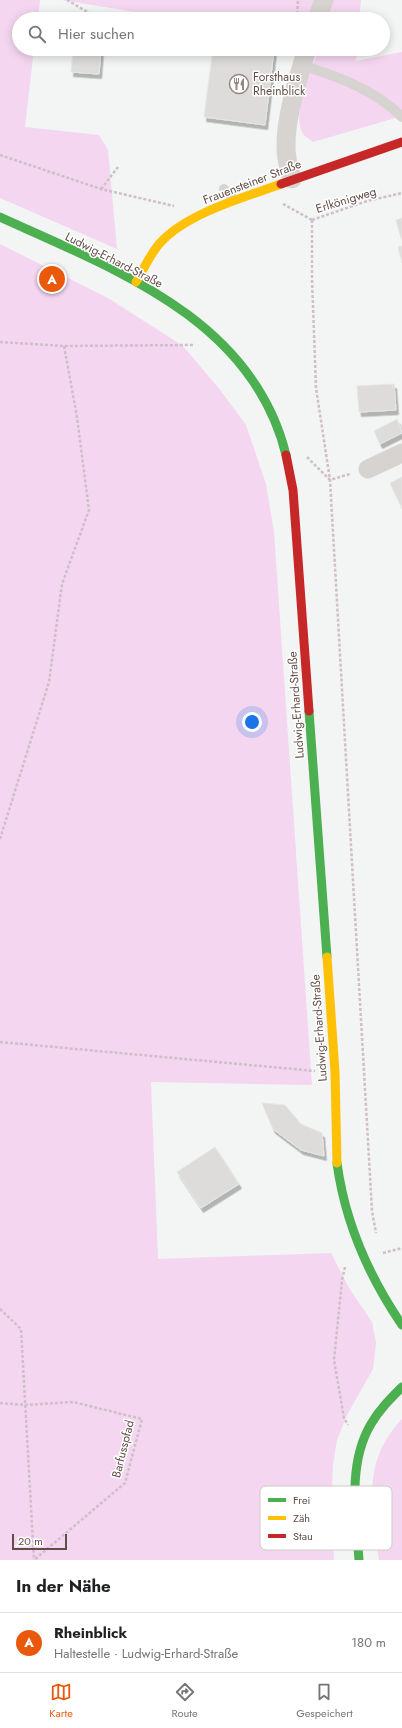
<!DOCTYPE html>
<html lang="de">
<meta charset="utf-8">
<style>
body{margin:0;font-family:Jost,sans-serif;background:#f6f6f6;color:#202124}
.scale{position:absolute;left:12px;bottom:10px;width:55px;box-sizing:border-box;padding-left:4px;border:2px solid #624e47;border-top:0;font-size:11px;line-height:14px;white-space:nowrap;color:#624e47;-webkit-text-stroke:3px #fff;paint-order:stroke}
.you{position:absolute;left:252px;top:722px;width:14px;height:14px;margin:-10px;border:3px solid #fff;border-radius:50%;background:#1a73e8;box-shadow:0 0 0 6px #1a73e833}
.badge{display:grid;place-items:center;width:26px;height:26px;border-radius:50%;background:#ea580c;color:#fff;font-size:13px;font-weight:700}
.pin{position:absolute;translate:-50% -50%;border:2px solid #fff;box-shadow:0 1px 4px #0006}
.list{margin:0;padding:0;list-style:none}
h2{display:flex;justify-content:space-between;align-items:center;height:52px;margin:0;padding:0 16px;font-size:17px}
h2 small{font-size:13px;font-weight:400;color:#757577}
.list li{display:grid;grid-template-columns:26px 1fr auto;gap:12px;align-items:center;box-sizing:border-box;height:60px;padding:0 16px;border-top:1px solid #e0e0e0}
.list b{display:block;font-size:15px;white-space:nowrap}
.list p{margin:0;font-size:13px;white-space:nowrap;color:#757577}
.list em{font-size:13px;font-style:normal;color:#757577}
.icon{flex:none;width:22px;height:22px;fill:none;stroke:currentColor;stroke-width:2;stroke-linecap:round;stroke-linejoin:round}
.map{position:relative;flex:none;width:402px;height:1560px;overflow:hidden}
.search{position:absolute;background:#fff;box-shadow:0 2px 10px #0003;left:12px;right:12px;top:12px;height:44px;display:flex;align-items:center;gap:10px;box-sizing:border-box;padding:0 14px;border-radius:22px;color:#757577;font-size:15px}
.sheet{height:112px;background:#fff}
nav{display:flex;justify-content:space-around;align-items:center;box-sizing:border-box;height:56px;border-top:1px solid #e0e0e0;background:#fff;font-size:11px;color:#757577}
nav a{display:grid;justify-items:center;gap:2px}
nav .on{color:#ea580c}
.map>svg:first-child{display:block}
.green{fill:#f4d6f0}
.building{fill:#dddcdb;stroke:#e6e6e5;filter:url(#shadow)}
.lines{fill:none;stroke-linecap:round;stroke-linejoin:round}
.path{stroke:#cebfc8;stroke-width:2.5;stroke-dasharray:3 2;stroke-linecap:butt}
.lane{stroke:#d7d3d1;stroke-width:10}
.street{stroke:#d7d3d1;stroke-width:19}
.fast{stroke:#4caf50;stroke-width:9}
.slow{stroke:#ffc107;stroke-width:9}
.jam{stroke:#c62828;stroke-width:9}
.labels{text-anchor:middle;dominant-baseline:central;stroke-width:3;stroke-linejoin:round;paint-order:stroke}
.poi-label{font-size:12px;fill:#624e47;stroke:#fff;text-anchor:start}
.street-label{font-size:12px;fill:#624e47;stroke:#fff}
.key{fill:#fff;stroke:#d0cac8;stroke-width:1}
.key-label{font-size:11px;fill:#624e47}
</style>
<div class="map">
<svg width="402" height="1560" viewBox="0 0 402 1560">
<defs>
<filter id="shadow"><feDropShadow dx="2.5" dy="4.5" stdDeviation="0" flood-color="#0004"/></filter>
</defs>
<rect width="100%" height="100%" fill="#f3f4f4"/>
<g class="green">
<path d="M0,0H40L38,19H19V49H34L25,127L99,135L108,150L117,249L0,198Z"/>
<path d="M62,0H361L359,19H177Z"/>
<path d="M319,49H357L356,61L402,52V116L313,142C310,139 305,137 303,134C291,114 311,69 319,49Z"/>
<path d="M0,244L108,298L183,346L221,391L246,425L266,484L274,532L312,1085L151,1082L158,1259L331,1253L349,1288L372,1322L376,1343L373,1369L347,1415L337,1440L333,1465L331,1511L334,1560H0Z"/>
<path d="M402,1419V1560H379C372,1507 361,1462 402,1419Z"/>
</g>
<g class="building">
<path d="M73,49H101L99,74L71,72Z"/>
<path d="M213,49L274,50L265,125L204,117Z"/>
<path d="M402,218V238H401L396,220Z"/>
<path d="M402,246V263L398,247Z"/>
<path d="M394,384L396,410L359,412L357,386Z"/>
<path d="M397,419L402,433L380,444L374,431Z"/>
<path d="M402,477V508L390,483Z"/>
<path d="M262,1103L285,1105L301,1124L322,1133L324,1156L301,1150L273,1129Z"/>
<path d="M215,1147L239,1184L201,1208L177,1172Z"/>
</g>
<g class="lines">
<g class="path">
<path d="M67,0L91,14L125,19"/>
<path d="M297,19L298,0"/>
<path d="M0,155L101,189L174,206"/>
<path d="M101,189L118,167"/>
<path d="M283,204L312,220"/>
<path d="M312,220V279L316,388L330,480L372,1211L376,1233"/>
<path d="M312,220L367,201L402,193"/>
<path d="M0,342L64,346L195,345"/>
<path d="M307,457L330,480L350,474"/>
<path d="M0,839L49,682L62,584L89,510L77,417L64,346"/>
<path d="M0,1042L315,1071"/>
<path d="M383,1253L402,1248"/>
<path d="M345,1267L342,1280L334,1360L344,1418L348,1425"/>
<path d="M0,1309L21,1329L34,1560"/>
<path d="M0,1403L25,1405L73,1402L142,1419L125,1483L34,1560"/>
</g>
<g class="lane">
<path d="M302,65C338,77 374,89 402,117"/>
<path d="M224,189L234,200"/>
</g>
<g class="street">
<path d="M317,19L324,0"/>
<path d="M292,179C289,169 286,159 286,148C285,119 298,78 307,49"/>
<path d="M368,469L402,453"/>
</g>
<g class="fast">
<path d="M0,217C114,269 253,319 286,455"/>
<path d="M309,711L327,957"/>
<path d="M337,1163C345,1223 368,1275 402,1325"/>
<path d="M359,1560C356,1517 347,1464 371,1424C379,1410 390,1399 402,1387"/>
</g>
<g class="slow">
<path d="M136,282C144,269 150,254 160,243C187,213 243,198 281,184"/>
<path d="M327,957L335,1072L337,1163"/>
</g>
<g class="jam">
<path d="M281,184L402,142"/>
<path d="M286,455L293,490L309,711"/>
</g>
</g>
<defs>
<symbol id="restaurant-ring" viewBox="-11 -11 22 22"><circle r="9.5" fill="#fff" stroke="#958884" stroke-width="1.5"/><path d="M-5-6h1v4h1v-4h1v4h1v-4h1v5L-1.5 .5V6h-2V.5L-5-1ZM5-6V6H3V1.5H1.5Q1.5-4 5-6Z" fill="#958884"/></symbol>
</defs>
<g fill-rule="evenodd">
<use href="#restaurant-ring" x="228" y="73" width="22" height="22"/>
</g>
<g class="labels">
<g class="poi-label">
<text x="253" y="77">Forsthaus<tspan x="253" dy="14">Rheinblick</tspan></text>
</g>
<g class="street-label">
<text transform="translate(252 182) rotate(-21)">Frauensteiner Straße</text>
<text transform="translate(346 200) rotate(-17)">Erlkönigweg</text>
<text transform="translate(114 260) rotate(27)">Ludwig-Erhard-Straße</text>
<text transform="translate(296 705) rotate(-94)">Ludwig-Erhard-Straße</text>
<text transform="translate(319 1028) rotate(-94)">Ludwig-Erhard-Straße</text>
<text transform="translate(123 1449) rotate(-76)">Barfusspfad</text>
</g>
</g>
<rect x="260" y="1486" width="132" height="64" rx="6" class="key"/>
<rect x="268" y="1498" width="18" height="4" fill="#4caf50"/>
<rect x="268" y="1516" width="18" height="4" fill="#ffc107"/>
<rect x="268" y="1534" width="18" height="4" fill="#c62828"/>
<g class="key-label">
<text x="293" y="1504">Frei</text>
<text x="293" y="1522">Zäh</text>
<text x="293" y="1540">Stau</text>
</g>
</svg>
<div class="scale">20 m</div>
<div class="you"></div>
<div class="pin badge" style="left:52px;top:279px">A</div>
<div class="search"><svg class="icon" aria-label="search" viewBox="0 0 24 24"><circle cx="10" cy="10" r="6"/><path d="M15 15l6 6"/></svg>Hier suchen</div>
</div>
<section class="sheet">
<h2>In der Nähe<small></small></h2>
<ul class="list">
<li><span class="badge">A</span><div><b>Rheinblick</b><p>Haltestelle · Ludwig-Erhard-Straße</p></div><em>180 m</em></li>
</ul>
</section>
<nav>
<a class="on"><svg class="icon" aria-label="map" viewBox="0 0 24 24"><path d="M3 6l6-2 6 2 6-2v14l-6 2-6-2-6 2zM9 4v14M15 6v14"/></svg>Karte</a>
<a><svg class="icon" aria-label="directions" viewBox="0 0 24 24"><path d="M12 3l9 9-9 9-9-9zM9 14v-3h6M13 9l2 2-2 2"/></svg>Route</a>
<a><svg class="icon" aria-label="saved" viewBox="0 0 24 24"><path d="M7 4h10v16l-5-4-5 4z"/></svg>Gespeichert</a>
</nav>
